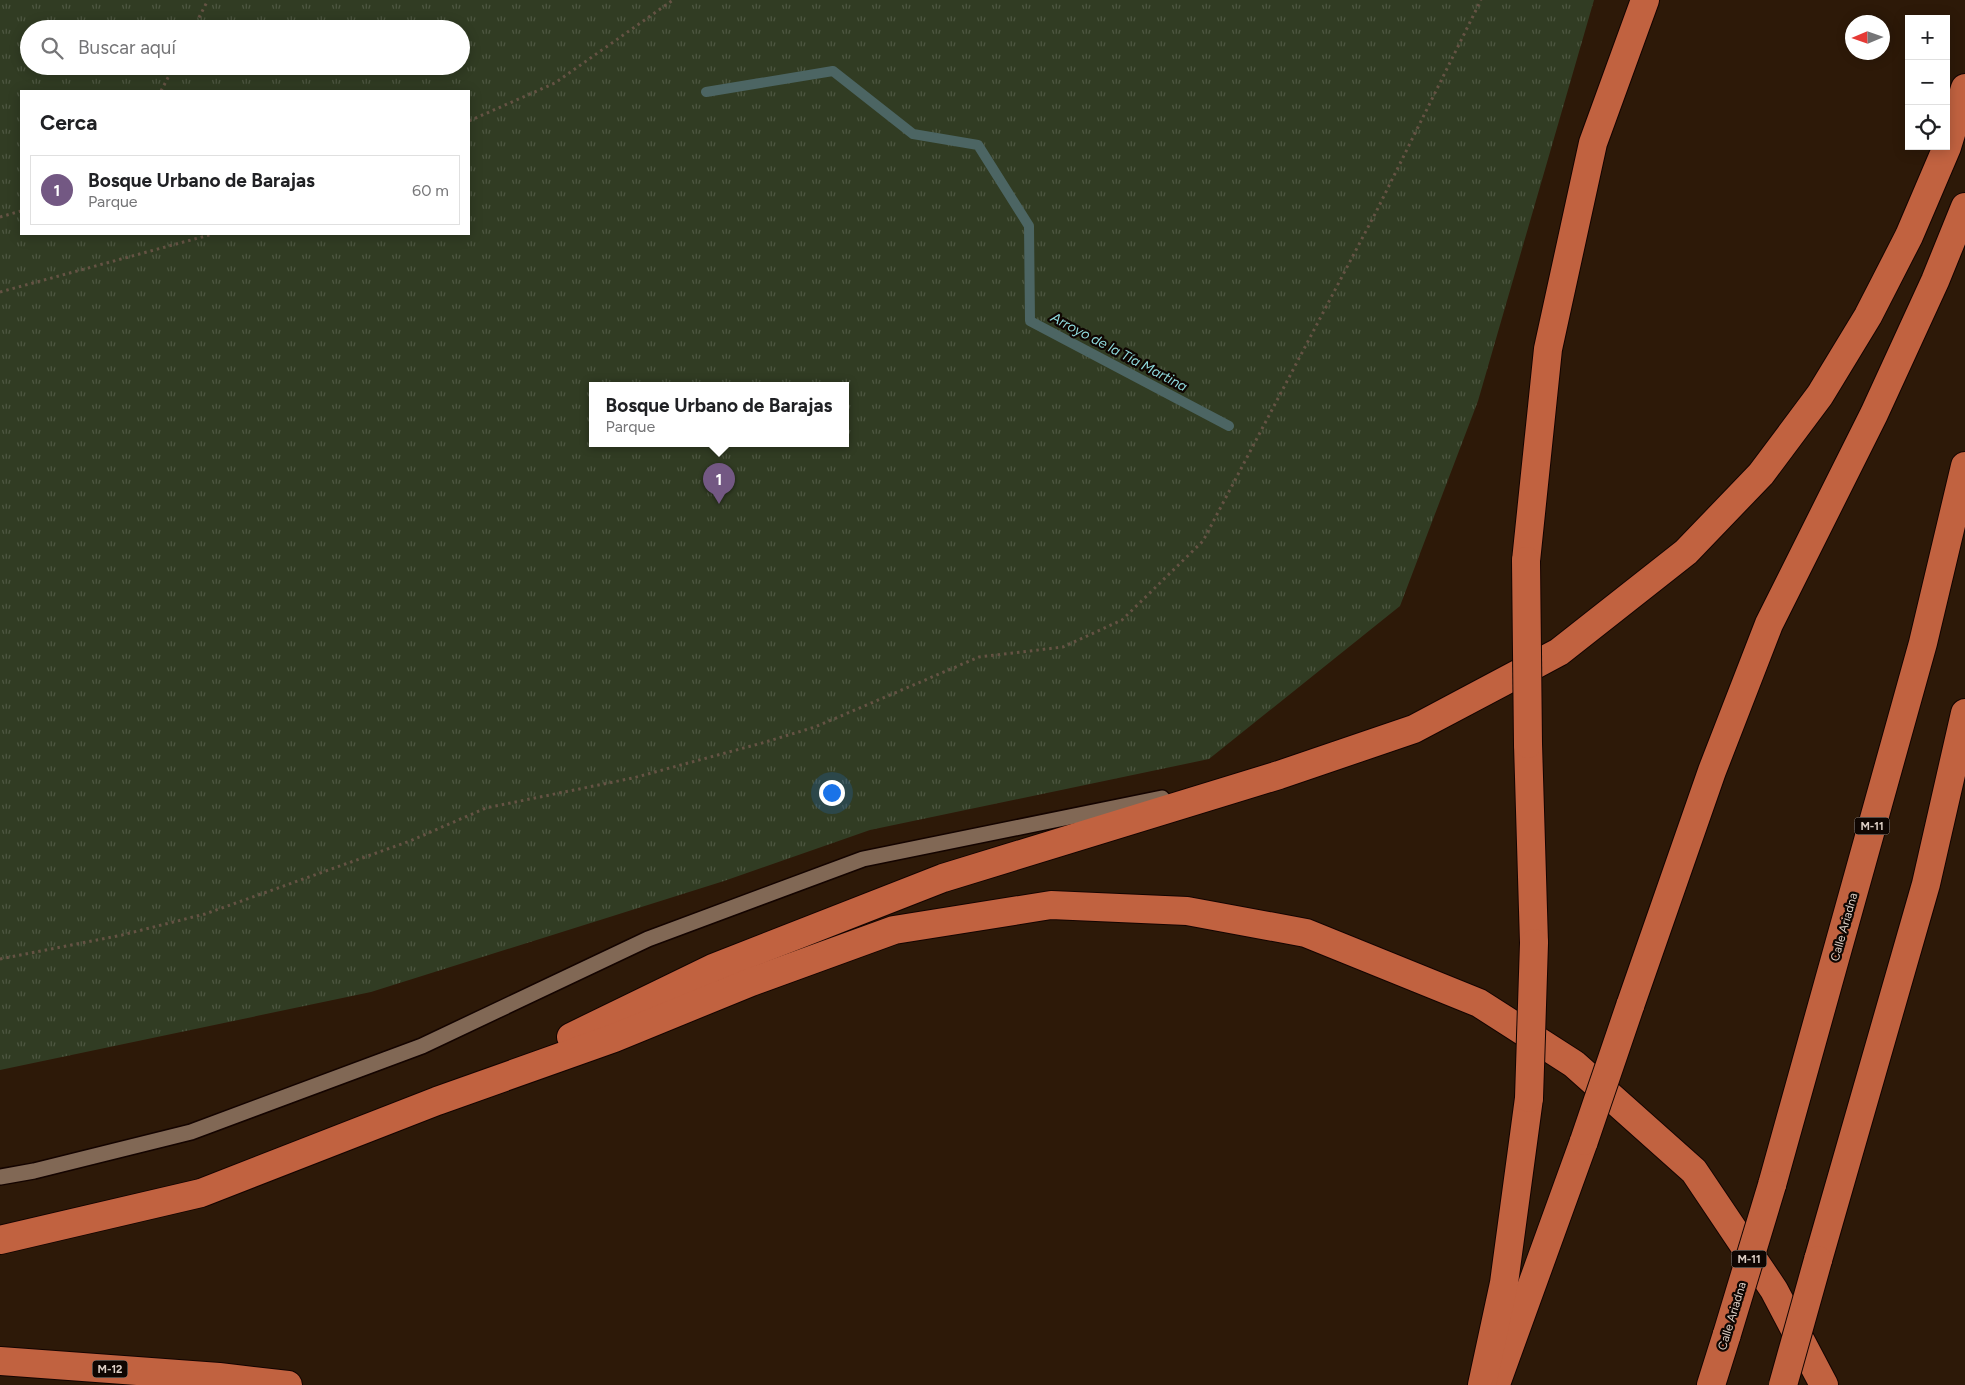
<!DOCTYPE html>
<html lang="es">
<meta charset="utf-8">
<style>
body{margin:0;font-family:Figtree,sans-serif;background:#f2f2f2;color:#202124}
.controls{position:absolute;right:15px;top:15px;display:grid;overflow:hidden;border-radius:0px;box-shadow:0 2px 12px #0003}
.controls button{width:45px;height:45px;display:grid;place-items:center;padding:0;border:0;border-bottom:1px solid #e0e0e0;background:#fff;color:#202124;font:25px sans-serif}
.compass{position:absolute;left:1845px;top:15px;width:45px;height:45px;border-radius:50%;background:#fff;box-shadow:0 2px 12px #0003;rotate:268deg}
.you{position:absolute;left:831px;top:792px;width:18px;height:18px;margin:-12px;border:4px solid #fff;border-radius:50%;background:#1a73e8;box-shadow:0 0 0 8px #1a73e833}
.badge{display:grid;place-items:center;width:32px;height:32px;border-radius:50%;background:#735883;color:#fff;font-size:16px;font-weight:700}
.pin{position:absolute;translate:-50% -41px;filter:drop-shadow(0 1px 2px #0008)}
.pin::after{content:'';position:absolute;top:26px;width:18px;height:15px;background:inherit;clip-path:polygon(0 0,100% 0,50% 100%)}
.popup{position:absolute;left:589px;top:382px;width:260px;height:65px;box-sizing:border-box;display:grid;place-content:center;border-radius:0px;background:#fff;filter:drop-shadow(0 1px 4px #0005);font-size:16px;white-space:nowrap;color:#757577}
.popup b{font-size:19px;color:#202124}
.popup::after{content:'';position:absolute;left:50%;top:100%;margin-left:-10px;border:10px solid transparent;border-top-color:#fff}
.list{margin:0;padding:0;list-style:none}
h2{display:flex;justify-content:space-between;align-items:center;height:65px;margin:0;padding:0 20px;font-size:21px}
h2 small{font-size:16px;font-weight:400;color:#757577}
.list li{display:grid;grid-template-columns:32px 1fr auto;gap:15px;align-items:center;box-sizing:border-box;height:70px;margin:0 10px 10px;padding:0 10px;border:1px solid #e0e0e0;border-radius:0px}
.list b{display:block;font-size:19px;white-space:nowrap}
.list p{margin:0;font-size:16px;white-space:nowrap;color:#757577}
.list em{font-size:16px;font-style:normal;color:#757577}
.icon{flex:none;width:28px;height:28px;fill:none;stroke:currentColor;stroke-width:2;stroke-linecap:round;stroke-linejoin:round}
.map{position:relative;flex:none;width:1965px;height:1385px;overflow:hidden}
.search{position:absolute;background:#fff;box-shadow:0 2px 12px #0003;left:20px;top:20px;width:450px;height:55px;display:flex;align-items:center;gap:12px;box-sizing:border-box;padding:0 18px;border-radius:28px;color:#757577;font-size:19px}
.panel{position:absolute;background:#fff;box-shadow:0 2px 12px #0003;left:20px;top:90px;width:450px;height:145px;border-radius:0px}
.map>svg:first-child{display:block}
.park{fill:url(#park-tufts);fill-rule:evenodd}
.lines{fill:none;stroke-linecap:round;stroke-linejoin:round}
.stream{stroke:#4c6563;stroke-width:10}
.lane-casing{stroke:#140400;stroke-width:18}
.highway-casing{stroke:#140400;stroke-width:30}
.path{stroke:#655344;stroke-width:3;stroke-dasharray:2.5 4;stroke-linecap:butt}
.lane{stroke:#816855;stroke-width:15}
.highway{stroke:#c16240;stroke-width:28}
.highway-bridge-casing{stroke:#140400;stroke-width:30;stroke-linecap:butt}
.highway-bridge{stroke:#c16240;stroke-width:28}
.labels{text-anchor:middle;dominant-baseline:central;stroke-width:4.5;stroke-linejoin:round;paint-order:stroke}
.shield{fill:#0f0602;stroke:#9f938a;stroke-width:1}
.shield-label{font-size:11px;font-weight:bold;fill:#ddcfc5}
.street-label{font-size:12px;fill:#ddcfc5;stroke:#0f0602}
.water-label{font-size:14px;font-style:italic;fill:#90dbde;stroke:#0f0602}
</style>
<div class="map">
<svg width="1965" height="1385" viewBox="0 0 1965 1385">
<defs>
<pattern id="park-tufts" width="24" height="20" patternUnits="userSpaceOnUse" patternTransform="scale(1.25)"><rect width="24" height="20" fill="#313c23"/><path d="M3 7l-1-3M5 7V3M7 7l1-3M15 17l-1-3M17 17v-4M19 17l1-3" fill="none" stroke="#4e5741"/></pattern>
</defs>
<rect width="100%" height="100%" fill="#2d1908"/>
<path class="park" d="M0,0H1594L1478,401L1400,606L1209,759L870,830L724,881L371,992L0,1070ZM29,29H461V66H29ZM21,91H469V234H21ZM593,385H845V443H593Z"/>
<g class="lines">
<path class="stream" d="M706,92L833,71L913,134L978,145L1029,226L1030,321L1229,426"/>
<defs>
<path id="lane" d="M0,1177L34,1171L191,1132L422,1046L648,939L863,859L1162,798"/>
<g id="highway">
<path d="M1526,561L1548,349L1593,143L1645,0"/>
<path d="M1528,744L1534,943"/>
<path d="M1630,1006L1712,771L1769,624L1874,414L1935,281L1965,207"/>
<path d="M571,1037L713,968L943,878L1279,775L1414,729L1559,652L1686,552L1761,474L1820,395L1868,316L1909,236L1947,147L1965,88"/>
<path d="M1772,1185L1923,643L1965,466"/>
<path d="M0,1240L201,1193L437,1101L614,1038L751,982L894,930L1051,905L1187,911L1306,933L1479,1003L1574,1064L1694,1171L1774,1290L1824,1385"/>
<path d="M1818,1260L1926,884L1965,713"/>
<path d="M0,1361L219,1377L288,1385"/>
<path d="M1496,1384L1584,1141"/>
<path d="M1482,1385L1504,1283L1529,1098"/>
<path d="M1711,1385L1727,1334"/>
</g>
</defs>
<use href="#lane" class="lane-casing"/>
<use href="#highway" class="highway-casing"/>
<g class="path">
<path d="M193,29L208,0"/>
<path d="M161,91L174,66"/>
<path d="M469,121L555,83L673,0"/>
<path d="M0,217L21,211"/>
<path d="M0,292L213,234"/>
<path d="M0,959L122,935L205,914L410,841L486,808L633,778L762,743L815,727L979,657L1063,647L1122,620L1203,541L1376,212L1481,0"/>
</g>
<use href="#lane" class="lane"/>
<use href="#highway" class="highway"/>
<defs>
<g id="highway-bridge">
<path d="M1526,561L1528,744"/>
<path d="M1529,1098L1534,943"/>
<path d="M1584,1141L1630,1006"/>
<path d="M1727,1334L1772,1185"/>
<path d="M1783,1385L1818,1260"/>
</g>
</defs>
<use href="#highway-bridge" class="highway-bridge-casing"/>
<use href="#highway-bridge" class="highway-bridge"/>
</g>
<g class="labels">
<g class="shield">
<rect x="1854.5" y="817.5" width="35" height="17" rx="4"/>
<rect x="1731.5" y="1250.5" width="35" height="17" rx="4"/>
<rect x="92.5" y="1360.5" width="35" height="17" rx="4"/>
</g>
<g class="shield-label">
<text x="1872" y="826">M-11</text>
<text x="1749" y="1259">M-11</text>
<text x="110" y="1369">M-12</text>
</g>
<g class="street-label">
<text transform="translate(1844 927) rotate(-74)">Calle Ariadna</text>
<text transform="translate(1732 1316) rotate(-73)">Calle Ariadna</text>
</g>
<g class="water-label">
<text transform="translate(1119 352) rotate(28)">Arroyo de la Tía Martina</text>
</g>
</g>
</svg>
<div class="controls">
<button>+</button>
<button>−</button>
<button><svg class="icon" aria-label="locate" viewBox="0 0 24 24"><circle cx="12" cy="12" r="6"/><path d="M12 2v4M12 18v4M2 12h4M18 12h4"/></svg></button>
</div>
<svg class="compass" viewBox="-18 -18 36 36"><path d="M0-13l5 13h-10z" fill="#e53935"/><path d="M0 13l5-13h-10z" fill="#757577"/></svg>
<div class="you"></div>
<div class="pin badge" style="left:719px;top:504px">1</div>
<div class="popup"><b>Bosque Urbano de Barajas</b>Parque</div>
<div class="search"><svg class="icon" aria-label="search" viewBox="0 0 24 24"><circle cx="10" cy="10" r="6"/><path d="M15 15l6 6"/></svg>Buscar aquí</div>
<section class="panel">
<h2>Cerca<small></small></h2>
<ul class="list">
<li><span class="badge">1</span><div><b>Bosque Urbano de Barajas</b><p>Parque</p></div><em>60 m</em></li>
</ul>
</section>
</div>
